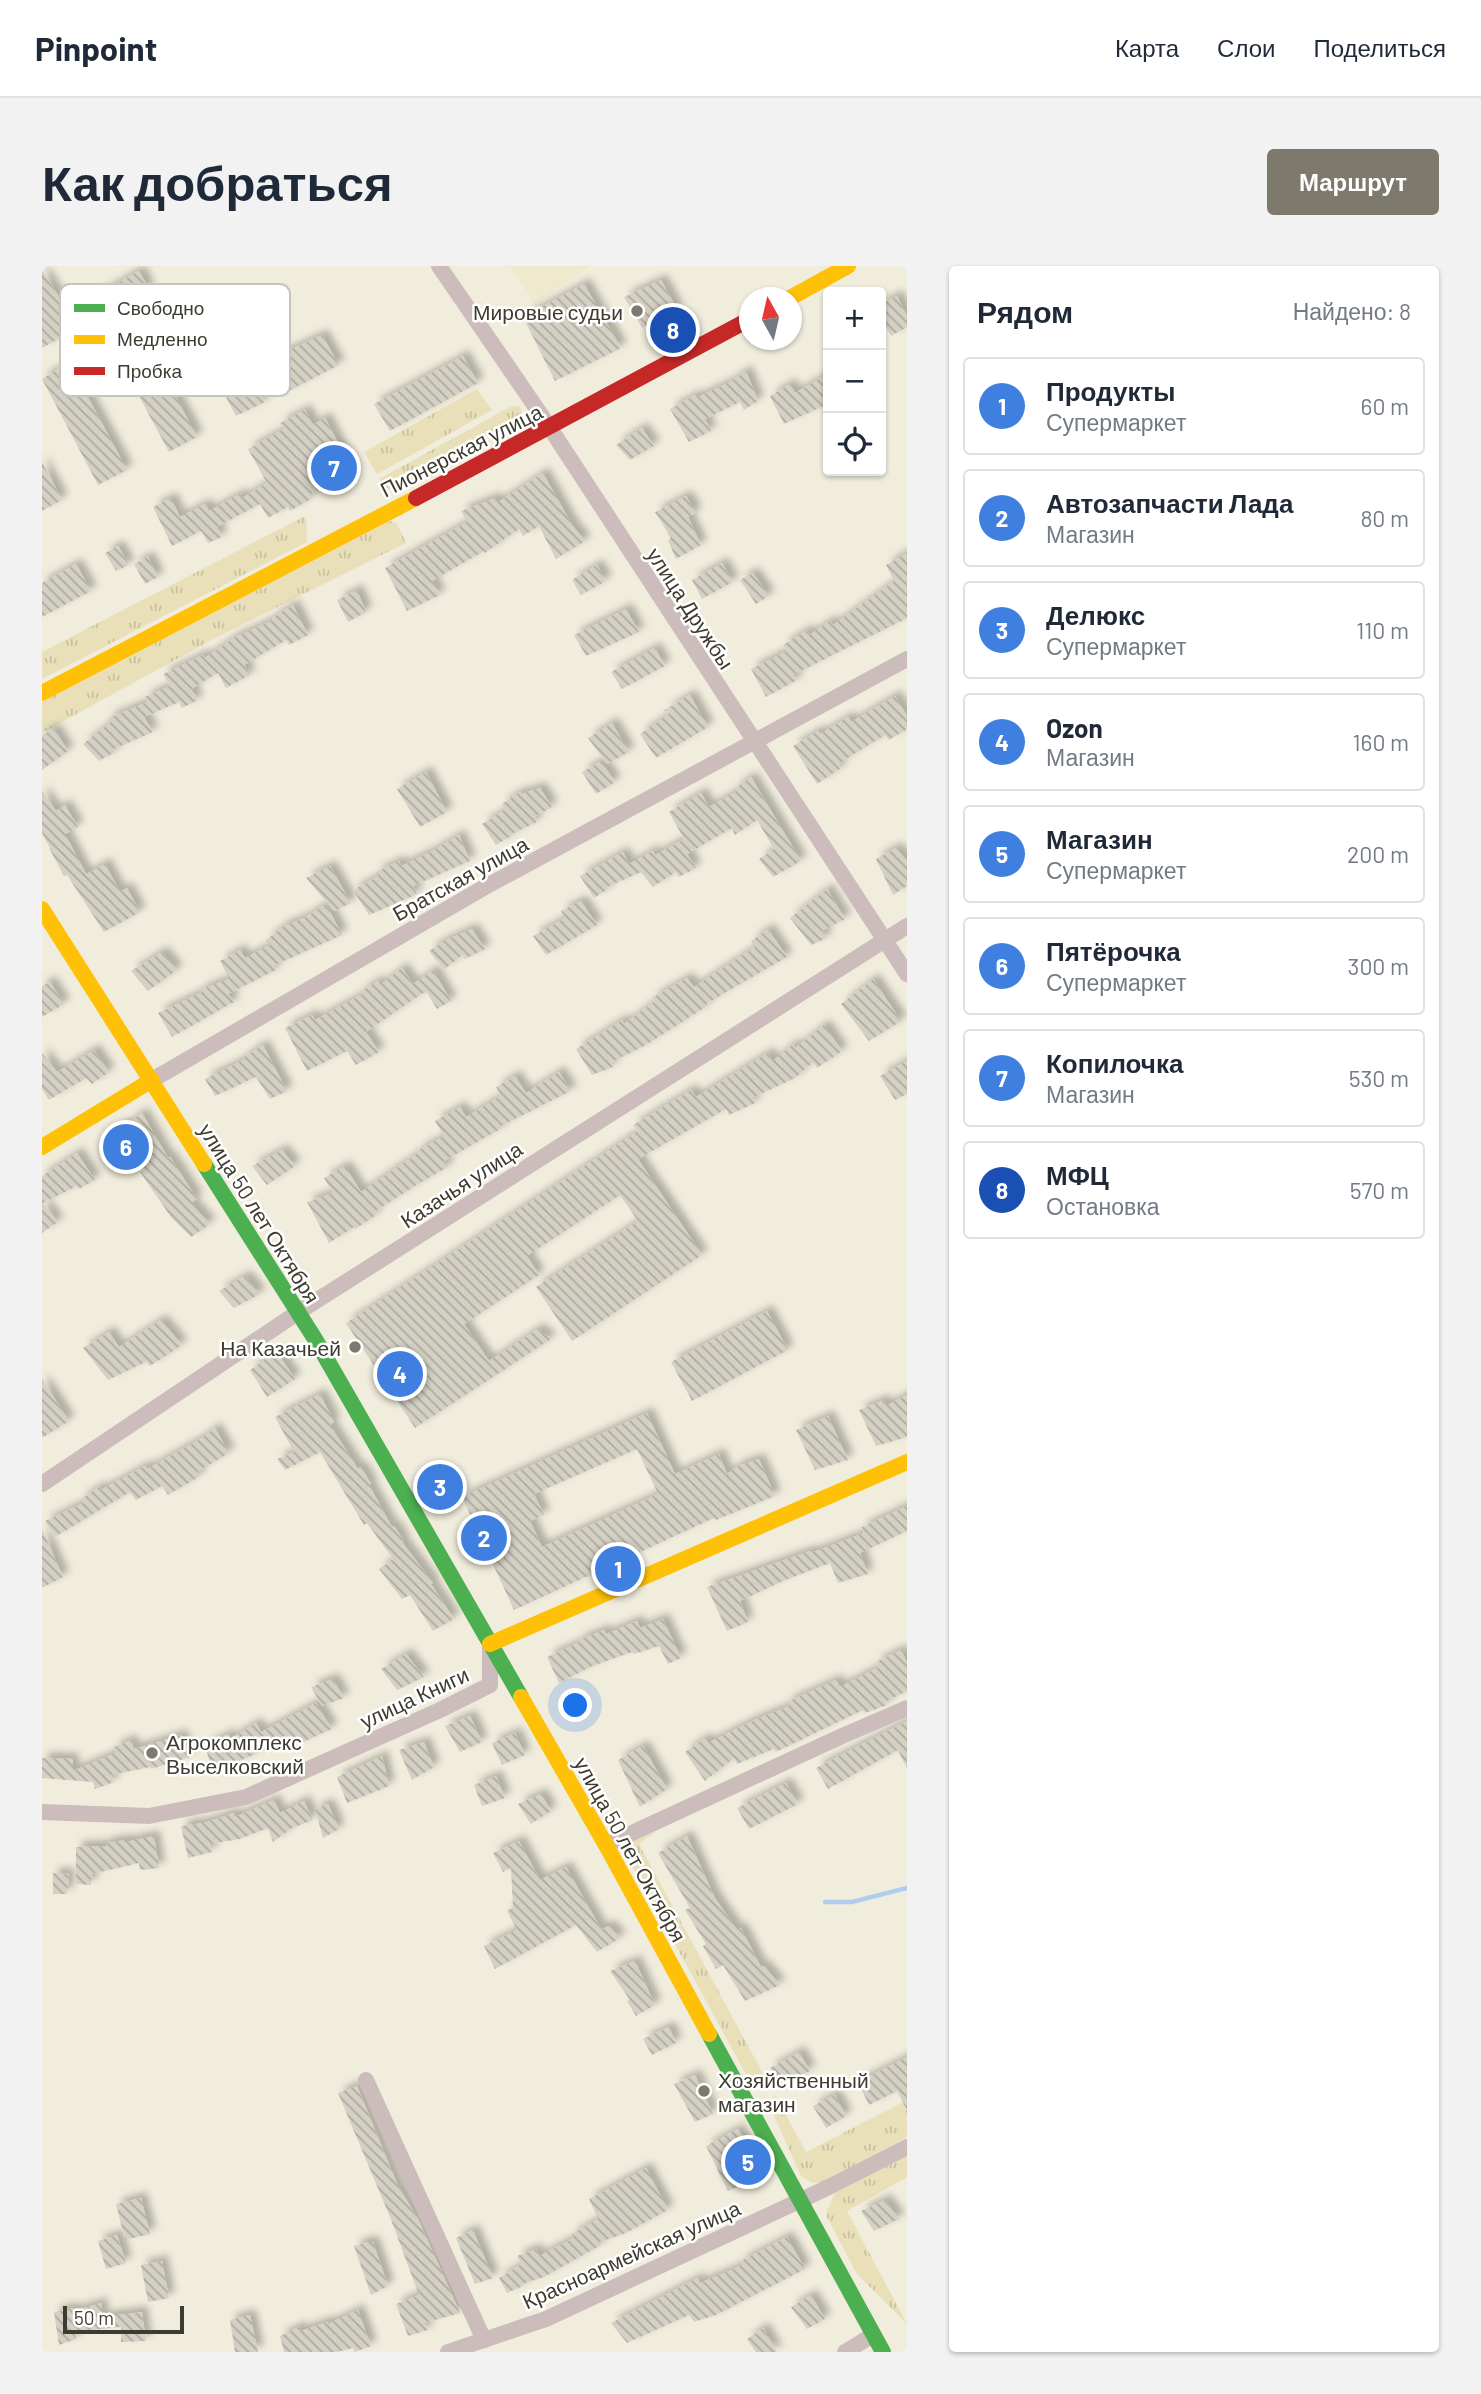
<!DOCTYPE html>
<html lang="ru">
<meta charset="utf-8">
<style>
body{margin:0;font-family:Barlow,sans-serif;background:#f2f2f3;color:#1f2937}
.controls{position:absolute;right:21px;top:21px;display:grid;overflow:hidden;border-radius:7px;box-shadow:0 2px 5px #0004}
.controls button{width:63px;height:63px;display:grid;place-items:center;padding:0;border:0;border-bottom:2px solid #e0e1e3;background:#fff;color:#1f2937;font:35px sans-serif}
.compass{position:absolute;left:697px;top:21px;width:63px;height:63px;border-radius:50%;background:#fff;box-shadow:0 2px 5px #0004;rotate:352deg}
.scale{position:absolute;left:21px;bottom:18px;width:121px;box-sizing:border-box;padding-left:7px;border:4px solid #3e3b30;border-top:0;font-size:19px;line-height:24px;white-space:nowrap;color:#3e3b30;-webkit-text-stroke:5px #fff;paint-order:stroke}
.you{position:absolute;left:534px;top:1440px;width:24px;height:24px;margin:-18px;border:5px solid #fff;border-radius:50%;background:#1a73e8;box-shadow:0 0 0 10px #1a73e833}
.badge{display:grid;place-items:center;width:46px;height:46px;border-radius:50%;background:#7d796d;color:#fff;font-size:23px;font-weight:700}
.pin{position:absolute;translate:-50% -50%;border:4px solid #fff;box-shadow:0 2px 7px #0006}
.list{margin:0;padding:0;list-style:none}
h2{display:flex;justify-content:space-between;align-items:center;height:91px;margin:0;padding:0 28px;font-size:30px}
h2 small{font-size:23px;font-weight:400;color:#747a83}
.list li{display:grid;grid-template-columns:46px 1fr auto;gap:21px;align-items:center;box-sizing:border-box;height:98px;margin:0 14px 14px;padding:0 14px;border:2px solid #e0e1e3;border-radius:7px}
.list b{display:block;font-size:26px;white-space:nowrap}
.list p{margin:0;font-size:23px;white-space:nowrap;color:#747a83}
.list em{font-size:23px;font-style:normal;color:#747a83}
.icon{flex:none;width:38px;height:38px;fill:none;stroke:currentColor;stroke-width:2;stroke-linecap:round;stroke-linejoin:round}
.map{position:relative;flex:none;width:865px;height:2086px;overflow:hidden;border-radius:7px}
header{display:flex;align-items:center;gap:42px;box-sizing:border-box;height:98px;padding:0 35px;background:#fff;border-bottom:2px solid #e0e1e3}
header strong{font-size:33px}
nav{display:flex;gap:38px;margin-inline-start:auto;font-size:24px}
.intro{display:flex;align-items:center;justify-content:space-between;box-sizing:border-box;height:168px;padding:0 42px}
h1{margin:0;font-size:49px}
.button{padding:18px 32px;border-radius:7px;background:#7d796d;color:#fff;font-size:24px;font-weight:700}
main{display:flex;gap:42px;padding:0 42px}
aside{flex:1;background:#fff;border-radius:7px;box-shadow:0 2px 5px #0004}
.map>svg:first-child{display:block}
.built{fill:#efe9ce}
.grass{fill:url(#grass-tufts)}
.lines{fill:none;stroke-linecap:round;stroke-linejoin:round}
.stream{stroke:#b1cdee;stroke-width:4.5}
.building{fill:url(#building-back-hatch);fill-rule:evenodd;filter:url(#shadow)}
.street{stroke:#ccbcbc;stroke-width:16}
.fast{stroke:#4caf50;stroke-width:16}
.slow{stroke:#ffc107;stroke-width:16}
.jam{stroke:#c62828;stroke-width:16}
.poi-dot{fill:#7d796d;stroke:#fff;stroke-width:2.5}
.labels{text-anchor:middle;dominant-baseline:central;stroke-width:5;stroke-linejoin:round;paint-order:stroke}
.poi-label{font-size:21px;fill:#3e3b30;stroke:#fff;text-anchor:end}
.street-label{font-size:21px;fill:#3e3b30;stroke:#fff}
.key{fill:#fff;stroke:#c5c4c1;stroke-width:2}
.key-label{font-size:19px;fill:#3e3b30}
</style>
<header>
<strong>Pinpoint</strong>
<nav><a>Карта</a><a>Слои</a><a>Поделиться</a></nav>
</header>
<div class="intro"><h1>Как добраться</h1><a class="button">Маршрут</a></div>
<main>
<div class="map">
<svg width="865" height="2086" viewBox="0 0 865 2086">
<defs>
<pattern id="grass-tufts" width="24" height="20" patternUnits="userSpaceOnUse" patternTransform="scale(1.75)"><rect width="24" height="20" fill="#e9dfb9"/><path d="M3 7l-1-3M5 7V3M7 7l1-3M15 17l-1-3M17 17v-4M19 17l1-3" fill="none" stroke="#c9c09f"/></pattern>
<pattern id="building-back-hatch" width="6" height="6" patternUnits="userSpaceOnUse" patternTransform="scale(1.75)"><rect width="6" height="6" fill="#d4d0c4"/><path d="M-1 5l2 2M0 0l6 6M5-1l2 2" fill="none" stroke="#adaaa0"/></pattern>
<filter id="shadow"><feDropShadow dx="6" dy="-6" stdDeviation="3.5" flood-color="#0004"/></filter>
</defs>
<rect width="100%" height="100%" fill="#f1eddd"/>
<path class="built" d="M467,0H548L493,38Z"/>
<g class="grass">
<path d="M435,123L450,144L335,208L322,186Z"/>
<path d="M470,140L478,141C483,150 479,160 473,167H468L459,161L415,188L418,193L364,223H345L337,213Z"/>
<path d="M261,251L264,253L265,276L0,413V386Z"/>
<path d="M348,255L355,257L364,277L173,372L0,467V436Z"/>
<path d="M613,1566L597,1578L726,1817L710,1816L705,1810L582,1585L581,1577Z"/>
<path d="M733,1829L764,1886L865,1834V1871L784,1916L771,1917L759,1910L729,1843L728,1838Z"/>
<path d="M865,1886V1911L805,1945L865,2058L815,2008L785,1951V1945L793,1927Z"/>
</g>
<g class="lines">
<path class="stream" d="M783,1636H810L865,1622"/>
</g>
<g class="building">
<path d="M0,4L26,45L97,5L107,23L0,82Z"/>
<path d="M619,14L635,43L600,62L582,31Z"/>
<path d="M542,18L579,82L513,115L481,51Z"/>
<path d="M166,29L223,136L194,150L137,43Z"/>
<path d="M855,30L865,50V61L849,70L839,52V38Z"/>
<path d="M98,63L155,171L127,186L69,78Z"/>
<path d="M280,69L297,99L245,126L228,93Z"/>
<path d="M421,90L436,117L348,165L332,138Z"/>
<path d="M27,96L85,204L56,219L0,113Z"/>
<path d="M704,105L716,135L702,144L698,136L663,153L669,165L647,176L628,143L653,129L654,132L688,116Z"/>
<path d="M786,108V138L742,158L728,130L748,118L753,127Z"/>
<path d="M263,144L271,159L283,152L311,205L267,229L269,233L248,245L246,241L226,252L218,238L175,261L180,271L166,277L159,265L130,280L111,241L129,232L138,251L163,238L167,245L198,228L200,232L225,217L206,183L242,163L238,157Z"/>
<path d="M600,162L612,180L588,194L574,179Z"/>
<path d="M0,196L20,234L0,245Z"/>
<path d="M501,207L530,259L543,275L514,293L497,260L481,270L477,263L443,287L442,285L390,315L398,329L365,345L343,302L425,256L419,245L453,232L455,237Z"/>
<path d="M644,230L654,247L646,251L659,279L634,293L626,274L629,272L613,246Z"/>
<path d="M76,280L87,299L74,305L63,287Z"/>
<path d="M865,287V352L751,409L755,414L724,431L709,403L745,385L741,379L765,364L767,369L788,355L791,359L852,315L844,299Z"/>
<path d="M106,291L116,311L103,318L92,298Z"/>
<path d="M680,297L691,316L660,333L650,314Z"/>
<path d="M34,298L49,325L0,351V317Z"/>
<path d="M555,299L564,315L539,329L530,314Z"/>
<path d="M711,307L727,330L714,338L698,314Z"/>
<path d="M315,324L324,346L306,356L295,334Z"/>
<path d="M251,339L266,369L247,379L244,374L202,399L208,409L184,422L176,407L149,423L156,434L140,442L137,436L102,451L111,466L72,483L73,486L57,495L41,478L69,456L66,452L106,436L103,431L128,420L121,408L161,389L163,392L190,373L231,354L230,352Z"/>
<path d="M584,343L597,366L544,390L532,369Z"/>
<path d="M613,382L623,400L580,423L569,406Z"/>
<path d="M648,429L666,461L614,492L598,468L633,444L621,445Z"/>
<path d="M853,430L865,450V463L847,474L843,469L796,498L799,502L775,518L751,480L776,465L778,468L806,451L809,456Z"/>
<path d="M570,457L587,486L565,498L546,472Z"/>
<path d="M12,463L26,485L0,504V469Z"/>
<path d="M559,495L573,516L554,528L540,506Z"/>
<path d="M384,506L405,546L378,561L355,523Z"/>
<path d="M709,511L759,595L731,611L717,593L732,583L715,554L693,569L690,562L645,588L654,602L637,611L634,606L611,621L599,606L565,621L566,623L552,632L538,610L581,586L587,598L611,585L613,589L642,573L627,546L659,527L667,541L694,526L692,523Z"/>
<path d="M498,522L510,541L492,551L495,556L470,568L471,569L454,579L440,558L463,544L460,538L478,526L479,528Z"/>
<path d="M0,525L14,545L23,539L36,561L23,568L44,608L63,598L78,626L85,622L98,646L62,666L25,609L22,610L7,582H8L0,567Z"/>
<path d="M417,569L428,595L371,620L375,628L327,649L311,624L337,610L334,606L357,595L359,600L389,586Z"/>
<path d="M854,582L865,595V620L851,629L834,593Z"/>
<path d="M288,600L309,637L292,645L264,612Z"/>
<path d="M785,623L803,653L780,665L785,672L769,679L748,652Z"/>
<path d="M539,635L555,659L504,689L491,670L523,652L519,645Z"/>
<path d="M284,638L300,669L231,700L234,704L186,728L192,736L130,771L116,747L160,726L158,724L187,713L178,695L198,684L203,692L228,679L224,674L242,660L262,652Z"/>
<path d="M430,663L443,683L423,693L420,689L402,704L387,685L402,675Z"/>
<path d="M726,663L745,691L664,738L665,740L604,779L568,797L571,801L550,809L534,783L580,754L582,758L613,735L610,732L645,712L652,721L713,681L709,675Z"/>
<path d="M120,686L135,704L106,725L89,705Z"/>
<path d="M360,702L371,718L391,704L409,735L395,743L384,725L324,766L337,786L314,799L305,785L265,805L243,762L270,749L273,754L321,728L319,725L336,715L338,719Z"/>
<path d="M831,713L859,755L827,775L799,738Z"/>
<path d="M8,716L22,738L0,751V720Z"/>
<path d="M782,759L800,785L775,802L771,796L753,812L710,832L713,837L687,849L684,843L596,893L660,989L530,1075L494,1021L596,955L578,929L485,990L497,1009L422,1058L447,1095L496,1063L509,1073L373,1162L304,1057L596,865L591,859L649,824L654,831L726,787L731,795L751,778L753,782Z"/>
<path d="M221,779L245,825L228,833L214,811L173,830L163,813L203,793L202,791Z"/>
<path d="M52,784L67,806L50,818L44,812L7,834L0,823V787L15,806Z"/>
<path d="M865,795V828L853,834L838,810Z"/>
<path d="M517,806L529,825L459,860L460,862L402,895L406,901L376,918L332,946L334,949L313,963L312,961L287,977L265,936L291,927L282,912L303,900L319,926L376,887L375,885L402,870L393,855L418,841L424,851L459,830L454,821L473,810L484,827Z"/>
<path d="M100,847L126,892L128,891L155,933L149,937L168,958L149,971L129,951L98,906L102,904L73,866Z"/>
<path d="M240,884L253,900L225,919L210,900Z"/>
<path d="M35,887L53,914L37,923L35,920L1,937L16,956L0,967V910Z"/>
<path d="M203,1010L218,1028L192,1042L177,1025Z"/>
<path d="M725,1045L746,1084L650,1135L629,1096Z"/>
<path d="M119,1054L140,1079L108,1100L104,1096L66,1114L41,1082L67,1066L77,1081Z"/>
<path d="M235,1086L253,1113L225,1131L208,1104Z"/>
<path d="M0,1113L27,1155L0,1172Z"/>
<path d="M278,1128L292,1156L288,1159L316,1203L319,1201L329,1218L327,1219L350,1261L352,1260L362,1275L360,1276L391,1317L389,1318L412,1353L391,1365L368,1329L360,1333L337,1303L351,1293L325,1257L322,1259L278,1186L243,1204L235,1193L252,1186L233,1151Z"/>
<path d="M865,1129V1171L834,1180L817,1144L842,1134L844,1140Z"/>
<path d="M605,1147L633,1208L677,1188L685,1208L696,1200L717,1193L733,1230L674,1254L672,1252L472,1344L420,1231ZM595,1183L616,1228L500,1281L488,1255L502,1249L492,1228Z"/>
<path d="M786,1150L806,1194L773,1204L754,1164Z"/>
<path d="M173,1162L187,1187L155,1206L158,1210L126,1229L120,1220L94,1234L88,1226L13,1271L3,1255L41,1237L38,1234L57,1221L59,1224L103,1200L105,1203L160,1172Z"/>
<path d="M865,1240V1265L818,1287L826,1308L796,1317L788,1297L741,1315L698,1335L706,1356L685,1365L665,1321L768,1285L769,1287L822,1267L820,1261Z"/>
<path d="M0,1263L21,1311L0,1322Z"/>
<path d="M621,1353L639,1392L626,1398L617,1380L592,1388L590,1386L548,1401L517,1417L505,1391L538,1376L537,1374L562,1364L564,1368L595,1355L598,1362Z"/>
<path d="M859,1384L865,1397V1425L843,1436L845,1439L823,1447L821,1444L734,1486L732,1483L695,1498L692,1492L663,1515L643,1486L663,1472L666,1477L710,1455L747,1440L745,1436L794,1414L798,1421L837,1401L834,1396Z"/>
<path d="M364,1388L382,1411L355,1424L339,1403Z"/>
<path d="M291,1413L302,1432L280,1440L269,1421Z"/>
<path d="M274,1437L290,1463L247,1482L244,1475L171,1506L163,1480L186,1468L188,1473L214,1457L219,1466Z"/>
<path d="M428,1450L440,1476L418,1486L403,1460Z"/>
<path d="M865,1455V1503L856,1484L786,1523L774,1502Z"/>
<path d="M473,1467L483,1489L460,1499L450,1477Z"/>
<path d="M139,1469L148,1491L109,1503L108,1501L69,1509L72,1516L53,1523L51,1516L0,1512V1492L31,1493V1505L74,1487L72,1481L89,1474L92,1483Z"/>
<path d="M382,1476L392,1501L370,1514L357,1484Z"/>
<path d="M601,1480L625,1523L598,1541L576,1494Z"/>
<path d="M340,1490L347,1520L305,1537L295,1511Z"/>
<path d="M454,1510L463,1532L440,1540L432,1519Z"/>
<path d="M744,1517L756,1538L707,1563L695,1542Z"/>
<path d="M499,1528L509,1545L489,1558L476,1538Z"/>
<path d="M232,1534L238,1547L262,1535L271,1554L250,1562L231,1576L226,1562L198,1573L168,1578L170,1586L146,1592L139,1560L162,1557L192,1547L193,1551Z"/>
<path d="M286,1538L297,1563L281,1572L273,1543Z"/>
<path d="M112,1570L117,1602L98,1604L97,1597L50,1608L49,1619L34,1618V1581L64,1580V1577L84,1574V1576Z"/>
<path d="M645,1570L673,1632L695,1664L699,1662L719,1701L722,1700L738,1719L703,1735L681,1699L674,1703L661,1680L664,1678L643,1644L648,1642L616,1587Z"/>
<path d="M477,1575L498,1614L524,1601L559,1663L568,1660L578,1672L555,1686L534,1659L453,1703L442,1680L475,1664L465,1645L471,1641L469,1602L461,1606L451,1587Z"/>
<path d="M11,1607L27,1608L25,1628H11Z"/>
<path d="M593,1695L613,1739L594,1750L585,1735L588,1734L568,1705Z"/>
<path d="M627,1761L634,1777L610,1789L601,1773Z"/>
<path d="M757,1786L768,1805L738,1820L728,1802Z"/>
<path d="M865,1791V1844L855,1825L827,1839L816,1816Z"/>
<path d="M653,1809L671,1848L653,1856L632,1818Z"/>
<path d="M315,1820L356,1920L376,1953L418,2047L382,2057L386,2064L366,2070L354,2038L377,2029L348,1951L296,1827Z"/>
<path d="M793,1829L804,1850L784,1862L771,1840Z"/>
<path d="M696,1863L721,1910L686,1925L664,1880Z"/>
<path d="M604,1902L626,1944L584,1967L558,1976L559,1979L502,2011L480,2018L481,2020L465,2027L457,2012L480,1998L475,1990L494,1983L497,1990L532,1972L530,1968L556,1953L547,1933Z"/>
<path d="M99,1932L108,1968L83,1974L74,1938Z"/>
<path d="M843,1934L857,1953L832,1965L819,1945Z"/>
<path d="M431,1964L451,2012L433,2018L414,1972Z"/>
<path d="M75,1969L84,1997L64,2003L56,1975Z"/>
<path d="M745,1971L763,2003L674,2049L652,2056L647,2049L585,2077L569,2057L656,2012L658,2017L701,1999L699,1995Z"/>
<path d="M326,1976H331L346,2020L329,2029L312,1980Z"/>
<path d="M120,1995L127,2032L106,2036L99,1999Z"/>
<path d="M769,2029L783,2053L765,2063L749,2041Z"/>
<path d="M60,2037V2051L100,2046L104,2075L79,2076V2061L33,2066L34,2073L17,2079L12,2046L31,2042V2045Z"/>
<path d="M316,2044L329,2080L313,2086L311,2082L295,2086H242L238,2070L257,2061L259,2065L285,2056L286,2058Z"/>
<path d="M208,2049L216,2086H193L188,2054Z"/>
<path d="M721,2062L735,2086H714L705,2073Z"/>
</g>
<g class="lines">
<g class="street">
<path d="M397,0L508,162L865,708"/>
<path d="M110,814L443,621L865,393"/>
<path d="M0,1218L255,1047L865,660"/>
<path d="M0,1546L107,1550L204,1531L398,1444L448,1419V1381"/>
<path d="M564,1579L800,1470L865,1442"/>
<path d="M324,1814L442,2074"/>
<path d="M406,2086L504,2053L787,1921L865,1881"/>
<path d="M803,2086L831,2069"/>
</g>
<g class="fast">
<path d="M162,898L273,1073L479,1431"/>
<path d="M667,1768L841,2086"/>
</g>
<g class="slow">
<path d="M748,32L806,0"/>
<path d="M0,427L374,232"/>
<path d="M0,643L162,898"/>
<path d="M0,881L110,814"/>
<path d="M448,1378L865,1196"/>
<path d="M479,1431L564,1579L667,1768"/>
</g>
<path class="jam" d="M374,232L708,53"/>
</g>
<g class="poi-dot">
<circle cx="595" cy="45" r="7"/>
<circle cx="313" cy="1081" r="7"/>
<circle cx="110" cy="1487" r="7"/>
<circle cx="662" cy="1825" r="7"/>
</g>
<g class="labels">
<g class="poi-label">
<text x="581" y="45">Мировые судьи</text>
<text x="299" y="1081">На Казачьей</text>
<text x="124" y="1475" text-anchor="start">Агрокомплекс<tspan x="124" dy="24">Выселковский</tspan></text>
<text x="676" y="1813" text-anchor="start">Хозяйственный<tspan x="676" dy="24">магазин</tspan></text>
</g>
<g class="street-label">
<text transform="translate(419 184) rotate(-27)">Пионерская улица</text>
<text transform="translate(649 342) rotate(57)">улица Дружбы</text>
<text transform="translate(418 612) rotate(-29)">Братская улица</text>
<text transform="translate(419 918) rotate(-33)">Казачья улица</text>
<text transform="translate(218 947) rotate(58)">улица 50 лет Октября</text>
<text transform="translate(372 1431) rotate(-25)">улица Книги</text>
<text transform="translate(589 1583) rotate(61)">улица 50 лет Октября</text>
<text transform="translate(589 1988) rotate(-24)">Красноармейская улица</text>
</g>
</g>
<rect x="18" y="18" width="230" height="112" rx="10" class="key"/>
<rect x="32" y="38" width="31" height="8" fill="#4caf50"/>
<rect x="32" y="69" width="31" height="9" fill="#ffc107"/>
<rect x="32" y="101" width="31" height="8" fill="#c62828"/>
<g class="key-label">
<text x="75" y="49">Свободно</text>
<text x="75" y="80">Медленно</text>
<text x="75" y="112">Пробка</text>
</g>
</svg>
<div class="controls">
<button>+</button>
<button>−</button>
<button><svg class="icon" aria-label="locate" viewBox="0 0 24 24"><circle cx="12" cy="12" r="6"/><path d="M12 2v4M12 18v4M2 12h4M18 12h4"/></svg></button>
</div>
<svg class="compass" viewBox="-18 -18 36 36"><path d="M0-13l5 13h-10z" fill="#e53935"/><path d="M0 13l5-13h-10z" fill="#747a83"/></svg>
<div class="scale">50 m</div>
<div class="you"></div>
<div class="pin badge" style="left:576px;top:1303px;background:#3f7fe0">1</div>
<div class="pin badge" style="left:442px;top:1272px;background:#3f7fe0">2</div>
<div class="pin badge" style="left:398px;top:1221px;background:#3f7fe0">3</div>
<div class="pin badge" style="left:358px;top:1108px;background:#3f7fe0">4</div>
<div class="pin badge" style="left:706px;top:1896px;background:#3f7fe0">5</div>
<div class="pin badge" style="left:84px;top:881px;background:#3f7fe0">6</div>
<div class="pin badge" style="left:292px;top:202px;background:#3f7fe0">7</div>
<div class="pin badge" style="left:631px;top:64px;background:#1a4fb4">8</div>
</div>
<aside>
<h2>Рядом<small>Найдено: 8</small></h2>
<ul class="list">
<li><span class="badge" style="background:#3f7fe0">1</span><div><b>Продукты</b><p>Супермаркет</p></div><em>60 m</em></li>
<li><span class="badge" style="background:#3f7fe0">2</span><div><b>Автозапчасти Лада</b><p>Магазин</p></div><em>80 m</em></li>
<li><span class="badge" style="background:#3f7fe0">3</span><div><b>Делюкс</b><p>Супермаркет</p></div><em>110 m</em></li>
<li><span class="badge" style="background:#3f7fe0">4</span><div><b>Ozon</b><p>Магазин</p></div><em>160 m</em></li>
<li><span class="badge" style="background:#3f7fe0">5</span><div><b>Магазин</b><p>Супермаркет</p></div><em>200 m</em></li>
<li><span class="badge" style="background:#3f7fe0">6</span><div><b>Пятёрочка</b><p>Супермаркет</p></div><em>300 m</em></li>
<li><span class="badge" style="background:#3f7fe0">7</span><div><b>Копилочка</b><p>Магазин</p></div><em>530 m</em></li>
<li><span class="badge" style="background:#1a4fb4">8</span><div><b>МФЦ</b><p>Остановка</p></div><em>570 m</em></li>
</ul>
</aside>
</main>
